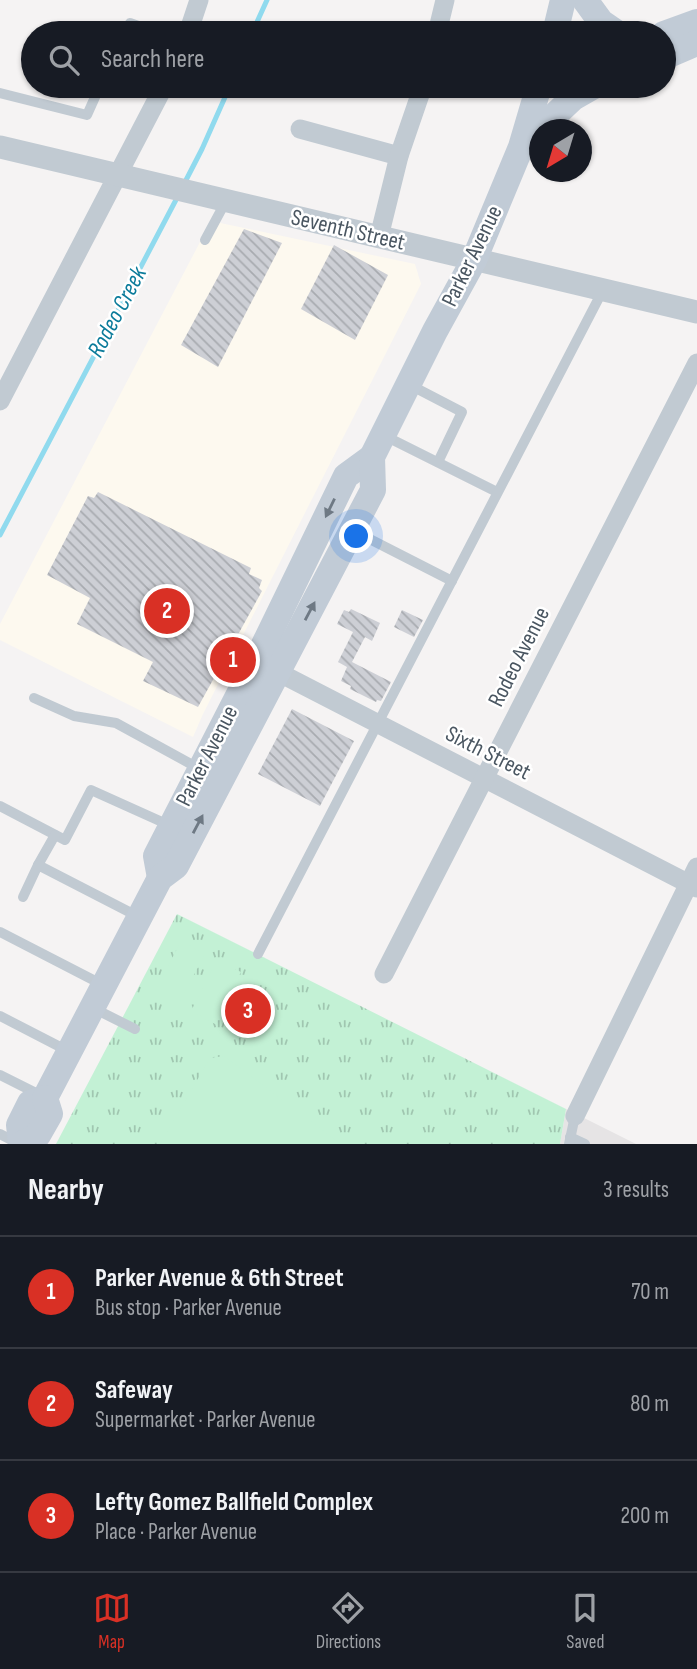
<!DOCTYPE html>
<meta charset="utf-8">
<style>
body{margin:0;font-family:"Sofia Sans Condensed",sans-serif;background:#242831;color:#f1f3f6}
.compass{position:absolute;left:529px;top:119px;width:63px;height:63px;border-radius:50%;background:#171b24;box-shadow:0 2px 5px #0004;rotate:218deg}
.you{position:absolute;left:357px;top:537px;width:24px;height:24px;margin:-18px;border:5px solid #fff;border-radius:50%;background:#1a73e8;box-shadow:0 0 0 10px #1a73e833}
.badge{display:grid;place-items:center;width:46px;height:46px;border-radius:50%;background:#d93025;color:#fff;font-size:23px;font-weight:700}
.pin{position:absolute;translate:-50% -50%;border:4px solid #fff;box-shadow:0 2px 7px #0006}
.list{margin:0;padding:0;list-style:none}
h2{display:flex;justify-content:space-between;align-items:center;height:91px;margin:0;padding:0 28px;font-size:30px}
h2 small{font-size:23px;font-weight:400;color:#9ea1a6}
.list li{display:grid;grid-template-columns:46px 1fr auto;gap:21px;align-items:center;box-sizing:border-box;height:112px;padding:0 28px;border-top:2px solid #363941}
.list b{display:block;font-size:26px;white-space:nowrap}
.list p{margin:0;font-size:23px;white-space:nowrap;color:#9ea1a6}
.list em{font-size:23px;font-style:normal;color:#9ea1a6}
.icon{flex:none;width:38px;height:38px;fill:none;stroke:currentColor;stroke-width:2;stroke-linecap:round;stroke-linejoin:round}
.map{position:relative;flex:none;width:697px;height:1144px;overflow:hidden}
.search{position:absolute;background:#171b24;box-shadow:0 2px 5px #0004;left:21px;right:21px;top:21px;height:77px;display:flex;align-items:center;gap:18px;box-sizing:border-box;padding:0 24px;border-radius:38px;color:#9ea1a6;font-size:26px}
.sheet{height:427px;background:#171b24}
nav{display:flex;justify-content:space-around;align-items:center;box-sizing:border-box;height:98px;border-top:2px solid #363941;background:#171b24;font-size:19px;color:#9ea1a6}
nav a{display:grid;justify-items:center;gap:4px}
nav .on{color:#d93025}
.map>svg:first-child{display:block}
.commercial{fill:#fdf9ef}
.education{fill:#e6e4e5}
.grass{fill:url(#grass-tufts)}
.pitch{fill:#c3f1d5}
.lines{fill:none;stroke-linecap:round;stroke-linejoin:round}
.stream{stroke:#90daee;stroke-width:5}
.building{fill:url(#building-back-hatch)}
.service{stroke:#c1cad2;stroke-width:10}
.minor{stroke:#c1cad2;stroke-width:19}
.tertiary{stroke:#c1cad2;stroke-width:23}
.secondary{stroke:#c1cbd6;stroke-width:26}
.oneway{fill:#6e7984}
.labels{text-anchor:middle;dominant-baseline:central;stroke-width:5;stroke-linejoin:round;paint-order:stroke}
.street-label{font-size:23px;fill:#4a5661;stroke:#fff}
.water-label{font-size:24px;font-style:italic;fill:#0c7c9b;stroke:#fff}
</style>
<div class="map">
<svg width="697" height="1144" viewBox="0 0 697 1144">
<defs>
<pattern id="grass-tufts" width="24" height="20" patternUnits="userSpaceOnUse" patternTransform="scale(1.75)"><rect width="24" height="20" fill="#c3f1d5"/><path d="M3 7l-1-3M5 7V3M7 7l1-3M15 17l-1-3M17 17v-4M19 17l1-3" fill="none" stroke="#a0c6b0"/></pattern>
<pattern id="building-back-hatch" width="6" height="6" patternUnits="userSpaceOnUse" patternTransform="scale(1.75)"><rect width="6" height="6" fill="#cdcfd5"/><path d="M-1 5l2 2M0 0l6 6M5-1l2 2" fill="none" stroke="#a8abb0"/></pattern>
</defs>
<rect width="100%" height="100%" fill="#f5f3f3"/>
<path class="commercial" d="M211,221L415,264L421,284L203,714L193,737L0,640V624Z"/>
<path class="education" d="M566,1109L636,1144H560Z"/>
<path class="grass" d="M177,914L566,1109L560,1144H56Z"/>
<g class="pitch">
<path d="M181,941L205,954L178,1005L154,993Z"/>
<path d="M217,960L241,972L215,1024L191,1011Z"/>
<path d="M224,1056L341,1144H160L210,1058Z"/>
</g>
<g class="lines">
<g class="stream">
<path d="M252,33L267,0"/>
<path d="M184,184L202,149L230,86"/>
<path d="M0,535L178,196"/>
</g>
</g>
<g class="building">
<path d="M244,229L282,243L218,367L181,345Z"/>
<path d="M334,245L388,275L355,340L301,309Z"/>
<path d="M98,492L251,568L249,574L262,580L259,588L262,591L198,707L143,681L153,662L77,624L90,598L47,575L88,496L94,498Z"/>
<path d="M351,609L380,623L372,641L365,637L352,662L391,682L381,701L377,700L376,702L350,689L351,686L341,681L347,667L338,662L353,632L337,624L344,610L349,612Z"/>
<path d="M402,610L423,620L414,637L394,627Z"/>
<path d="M292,709L354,741L320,806L258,774Z"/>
</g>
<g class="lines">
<g class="service">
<path d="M125,33L130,23L158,33"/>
<path d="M0,93L87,115L100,86"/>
<path d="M205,240L226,201"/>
<path d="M410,385L462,412L438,462"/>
<path d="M385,436L497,492"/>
<path d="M352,530L452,581"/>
<path d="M34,698L74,716L116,723L200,769"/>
<path d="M0,806L65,840L91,790L171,826"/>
<path d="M38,865L55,835"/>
<path d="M23,897L38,865L139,917"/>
<path d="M0,932L103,985"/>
<path d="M258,954L603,290"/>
<path d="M93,1008L135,1029"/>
<path d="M0,1016L68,1051"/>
<path d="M0,1075L40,1095"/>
<path d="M0,1134L19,1144"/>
<path d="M570,1137L585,1144"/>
<path d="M569,1144L575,1116"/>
</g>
<g class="minor">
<path d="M188,33L199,0"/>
<path d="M437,33L445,0"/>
<path d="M300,129L399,156"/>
<path d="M379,237L399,156L423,86"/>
<path d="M0,401L164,86"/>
<path d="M266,666L697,888"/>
<path d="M384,974L697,363"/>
<path d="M575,1116L697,867"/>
</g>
<path class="tertiary" d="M0,147L697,312"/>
<g class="secondary">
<path d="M585,0L601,22L617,33"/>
<path d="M555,33L563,0"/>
<path d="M664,34L697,22"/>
<path d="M664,57L697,43"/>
<path d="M522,146L573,98L594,86"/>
<path d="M160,878L156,856L256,661L346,476L372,457"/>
<path d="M21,1144L19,1125L30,1103L45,1098L160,878L176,866L373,490L372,457L435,331L474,260L521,147L539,86"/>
<path d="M22,1144L38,1135L50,1114L45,1098"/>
</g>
</g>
<defs><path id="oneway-solid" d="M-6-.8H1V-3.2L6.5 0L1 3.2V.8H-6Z" transform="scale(1.75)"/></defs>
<g class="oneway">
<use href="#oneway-solid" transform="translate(330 508) rotate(116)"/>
<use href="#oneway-solid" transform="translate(310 611) rotate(-62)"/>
<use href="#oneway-solid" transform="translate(198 824) rotate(-62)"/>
</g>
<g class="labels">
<g class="street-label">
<text transform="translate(348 230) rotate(13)">Seventh Street</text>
<text transform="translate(472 256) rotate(-64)">Parker Avenue</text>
<text transform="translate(519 657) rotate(-63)">Rodeo Avenue</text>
<text transform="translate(488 753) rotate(27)">Sixth Street</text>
<text transform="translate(207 756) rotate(-63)">Parker Avenue</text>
</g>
<g class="water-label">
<text transform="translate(117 312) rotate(-62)">Rodeo Creek</text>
</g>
</g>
</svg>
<svg class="compass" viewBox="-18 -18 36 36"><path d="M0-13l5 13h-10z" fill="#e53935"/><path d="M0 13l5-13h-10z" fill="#9ea1a6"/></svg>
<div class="you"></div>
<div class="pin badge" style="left:233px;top:660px">1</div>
<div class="pin badge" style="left:167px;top:611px">2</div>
<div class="pin badge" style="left:248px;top:1011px">3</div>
<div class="search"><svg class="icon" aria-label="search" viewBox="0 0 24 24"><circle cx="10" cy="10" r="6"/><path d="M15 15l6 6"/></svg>Search here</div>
</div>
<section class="sheet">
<h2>Nearby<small>3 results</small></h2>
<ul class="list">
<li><span class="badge">1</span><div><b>Parker Avenue &amp; 6th Street</b><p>Bus stop · Parker Avenue</p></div><em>70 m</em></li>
<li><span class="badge">2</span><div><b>Safeway</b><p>Supermarket · Parker Avenue</p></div><em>80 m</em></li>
<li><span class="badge">3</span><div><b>Lefty Gomez Ballfield Complex</b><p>Place · Parker Avenue</p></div><em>200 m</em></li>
</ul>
</section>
<nav>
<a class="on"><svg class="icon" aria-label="map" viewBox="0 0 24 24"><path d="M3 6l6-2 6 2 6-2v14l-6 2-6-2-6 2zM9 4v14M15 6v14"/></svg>Map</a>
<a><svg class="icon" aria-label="directions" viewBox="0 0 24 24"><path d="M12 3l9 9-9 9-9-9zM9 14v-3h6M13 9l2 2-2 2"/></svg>Directions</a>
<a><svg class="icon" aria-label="saved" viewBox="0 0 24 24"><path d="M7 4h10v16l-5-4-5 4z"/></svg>Saved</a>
</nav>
